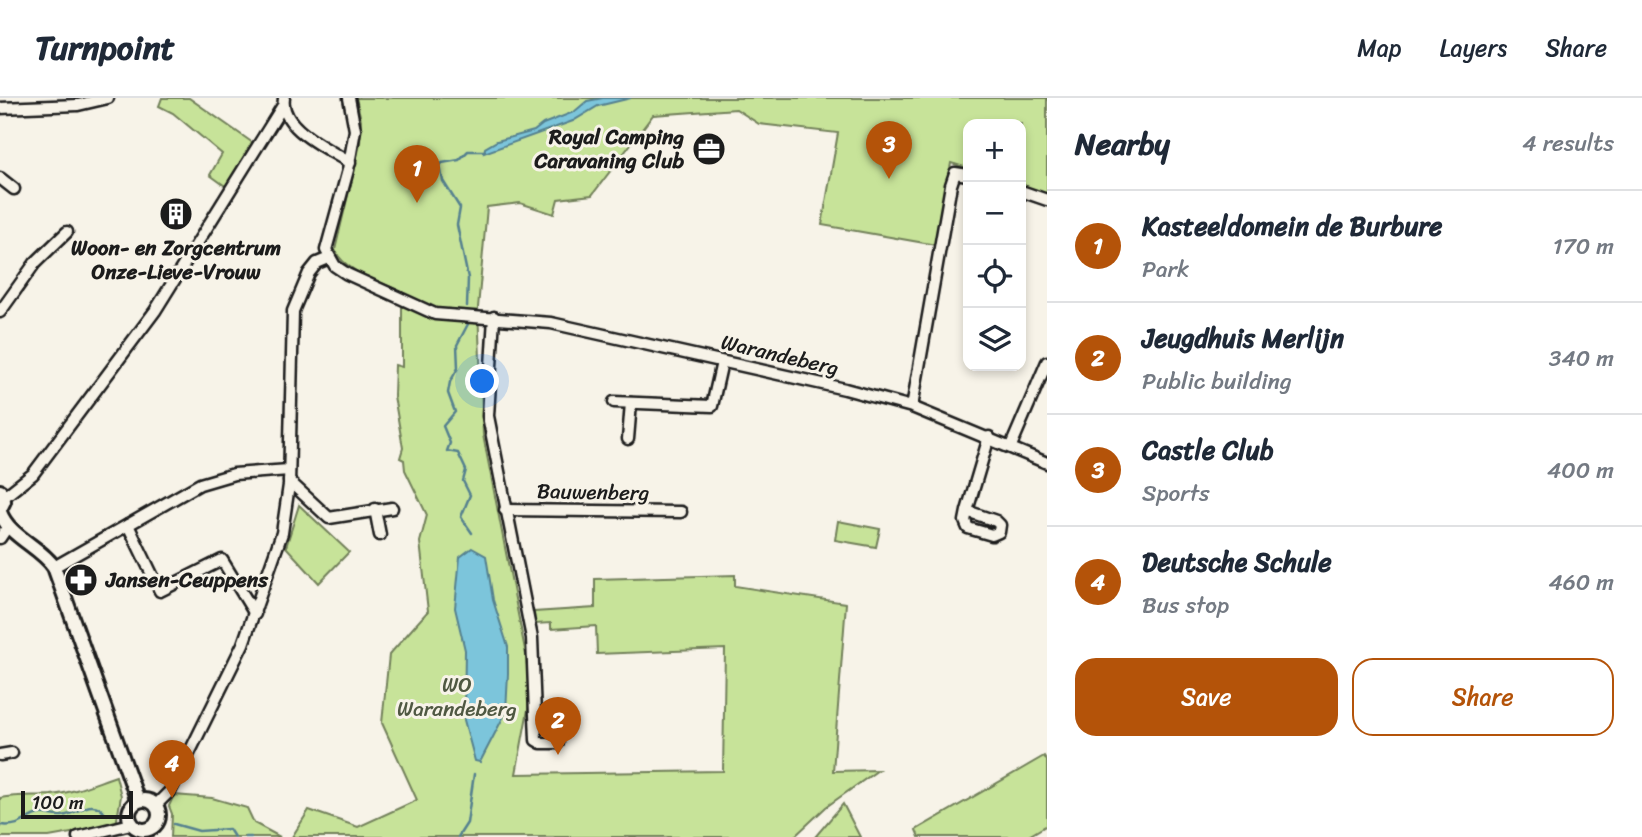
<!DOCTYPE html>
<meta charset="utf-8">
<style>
body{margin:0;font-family:Sriracha,sans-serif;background:#f6f6f7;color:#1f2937}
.controls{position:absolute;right:21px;top:21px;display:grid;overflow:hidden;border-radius:14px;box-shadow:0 4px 10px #0003}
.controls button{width:63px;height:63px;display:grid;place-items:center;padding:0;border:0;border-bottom:2px solid #e0e1e3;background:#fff;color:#1f2937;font:35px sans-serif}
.scale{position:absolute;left:21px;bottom:18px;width:112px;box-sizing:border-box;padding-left:7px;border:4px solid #1c1c1c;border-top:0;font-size:19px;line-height:24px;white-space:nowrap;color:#1c1c1c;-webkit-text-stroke:5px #f7f3e8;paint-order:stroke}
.you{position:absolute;left:483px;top:284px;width:24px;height:24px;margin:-18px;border:5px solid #fff;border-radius:50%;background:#1a73e8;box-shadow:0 0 0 10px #1a73e833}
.badge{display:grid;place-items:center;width:46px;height:46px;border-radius:50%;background:#b45309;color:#fff;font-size:23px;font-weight:700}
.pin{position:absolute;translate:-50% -58px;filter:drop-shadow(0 2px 4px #0008)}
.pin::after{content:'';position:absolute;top:37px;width:24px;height:21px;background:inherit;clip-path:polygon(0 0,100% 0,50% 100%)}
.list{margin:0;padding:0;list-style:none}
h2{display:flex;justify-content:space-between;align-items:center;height:91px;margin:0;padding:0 28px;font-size:30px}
h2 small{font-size:23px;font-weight:400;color:#747a83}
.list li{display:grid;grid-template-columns:46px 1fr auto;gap:21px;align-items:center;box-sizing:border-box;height:112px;padding:0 28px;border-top:2px solid #e0e1e3}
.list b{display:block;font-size:26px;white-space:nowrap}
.list p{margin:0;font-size:23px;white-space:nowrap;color:#747a83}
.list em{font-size:23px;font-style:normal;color:#747a83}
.actions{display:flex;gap:14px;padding:21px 28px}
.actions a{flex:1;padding:16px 0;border:2px solid #b45309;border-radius:21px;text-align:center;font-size:24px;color:#b45309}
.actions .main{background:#b45309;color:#fff}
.icon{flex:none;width:38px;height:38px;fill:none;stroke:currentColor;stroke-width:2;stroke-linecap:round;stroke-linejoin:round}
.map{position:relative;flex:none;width:1047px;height:739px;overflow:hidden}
header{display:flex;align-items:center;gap:42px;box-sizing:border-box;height:98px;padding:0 35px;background:#fff;border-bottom:2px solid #e0e1e3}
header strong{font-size:33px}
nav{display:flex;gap:38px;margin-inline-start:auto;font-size:24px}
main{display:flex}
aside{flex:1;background:#fff}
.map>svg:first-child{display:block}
.green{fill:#c7e399;stroke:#72805a;stroke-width:2}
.water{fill:#7bc5db;stroke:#55818f;stroke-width:2}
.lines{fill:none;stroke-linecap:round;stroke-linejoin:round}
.stream{stroke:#55818f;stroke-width:2.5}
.minor-casing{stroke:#1c1c1c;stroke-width:15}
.major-casing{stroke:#1c1c1c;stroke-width:18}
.minor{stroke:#f7f3e8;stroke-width:10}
.major{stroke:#f7f3e8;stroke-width:12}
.labels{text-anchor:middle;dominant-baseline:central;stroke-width:6;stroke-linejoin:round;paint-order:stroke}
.poi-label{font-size:21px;font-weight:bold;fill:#1c1c1c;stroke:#f7f3e8;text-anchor:end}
.street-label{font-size:21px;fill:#1c1c1c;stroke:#f7f3e8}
.park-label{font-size:21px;fill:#4f5842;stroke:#f7f3e8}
</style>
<header>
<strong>Turnpoint</strong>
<nav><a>Map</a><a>Layers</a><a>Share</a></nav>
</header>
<main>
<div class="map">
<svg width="1047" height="739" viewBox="0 0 1047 739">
<rect width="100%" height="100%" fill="#f7f3e8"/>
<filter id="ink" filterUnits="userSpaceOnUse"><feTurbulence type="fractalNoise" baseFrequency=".0143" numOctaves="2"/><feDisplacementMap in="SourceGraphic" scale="14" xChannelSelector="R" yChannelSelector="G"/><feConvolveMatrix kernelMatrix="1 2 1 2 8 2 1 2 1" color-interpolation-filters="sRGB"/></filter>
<g filter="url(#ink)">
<g class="green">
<path d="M162,0H189L253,45L228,90L210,77L222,56L173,15L159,8Z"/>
<path d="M356,0H1047V96L1021,87V26H968V70L951,65L936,147L822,127L838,35L759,26L736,11L653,17L592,97L558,101L554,116L520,105L487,109L478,210L483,337L526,557L530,601L516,676L723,673L725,551L597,556L596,528L551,531V525L535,526L534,514L595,510V481L735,477V488L846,505L833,673L878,672L826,709L794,739H292L309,712L358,729L417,702L382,625L389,557L428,513L420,444L427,417L405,372L404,362L400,360L403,350L394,298L395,267L402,269V194C382,184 344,174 335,152L360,46L361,22Z"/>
<path d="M299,407L349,454L319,485L286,449Z"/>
<path d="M838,423L880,431L876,449L835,442Z"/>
<path d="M1044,658L1047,663V727L1027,739H919L916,732Z"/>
<path d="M116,678L121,698L116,727L49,739H0V700C17,697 34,698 51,697C73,695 95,685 116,678Z"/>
<path d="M174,697L212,700L247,710L254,725L280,739H171L172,716L169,708Z"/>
<path d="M843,706L860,739H815Z"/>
</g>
<g class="water">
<path d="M603,0H631L598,8L573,23L484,55L485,50L497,43L534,33L543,26L574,14L587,3Z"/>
<path d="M472,450L486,458L493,502L508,549V576L506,614L480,664L475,663L464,622L465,552L455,510L460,459Z"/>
</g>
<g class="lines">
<g class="stream">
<path d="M467,208L468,180L457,127L460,110L443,83L440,68L442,65L459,62L468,53H485"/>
<path d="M468,226L457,247L458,270L450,284L448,295L455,314L443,328L450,345L447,353L458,355L466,372L463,383L470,397L461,419L472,435"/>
<path d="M174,726L199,733L229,731L234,739"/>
<path d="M0,727C24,730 26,717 40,716C48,715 54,719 62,718C78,716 93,698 105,716"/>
<path d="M245,739H251"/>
<path d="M458,739L467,725L474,676"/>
</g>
<defs>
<g id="minor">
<path d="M284,0C279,30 329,51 350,65"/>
<path d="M349,0L355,32L348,72L326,152L335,168L347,176L435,216L551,225L845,291L912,309L1047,365"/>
<path d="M0,10L78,7L108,0"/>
<path d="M0,80L14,91"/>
<path d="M1021,93L1047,102"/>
<path d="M0,214L35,165L67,134"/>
<path d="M494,219L488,318L532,540L536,642L541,645H558"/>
<path d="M614,304L712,308L722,264"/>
<path d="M912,309L951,87L955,75L968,77"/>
<path d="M628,341L631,305"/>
<path d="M1011,348L1047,264"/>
<path d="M289,383L329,420L392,410"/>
<path d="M4,399L33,376L155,213L282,9"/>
<path d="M375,411L380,437"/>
<path d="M505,412L681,414"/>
<path d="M967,413L996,423L1000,427L999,434L992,437L968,430L965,423L967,413L989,339"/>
<path d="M128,427L160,493L222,462L255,516"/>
<path d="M0,440L8,428"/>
<path d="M54,469L200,386L234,376L289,372"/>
<path d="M0,657L12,655"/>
<path d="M156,707L171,692L243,546L282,435L289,387L293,213L309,175L317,165L329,160"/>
<path d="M78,739L131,726"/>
</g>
<g id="major">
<path d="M0,393L4,403L0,411"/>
<path d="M0,414C9,439 40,448 54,469L138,703"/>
<circle cx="144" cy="717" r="15"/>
</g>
</defs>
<use href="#minor" class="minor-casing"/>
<use href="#major" class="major-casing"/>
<use href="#minor" class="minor"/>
<use href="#major" class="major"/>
</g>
</g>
<defs>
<symbol id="office-disc" viewBox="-11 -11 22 22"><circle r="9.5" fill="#1c1c1c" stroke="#f7f3e8"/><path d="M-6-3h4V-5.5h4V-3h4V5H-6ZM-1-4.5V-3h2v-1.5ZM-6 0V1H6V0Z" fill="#fff"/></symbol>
<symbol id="building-disc" viewBox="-11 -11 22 22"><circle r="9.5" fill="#1c1c1c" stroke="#f7f3e8"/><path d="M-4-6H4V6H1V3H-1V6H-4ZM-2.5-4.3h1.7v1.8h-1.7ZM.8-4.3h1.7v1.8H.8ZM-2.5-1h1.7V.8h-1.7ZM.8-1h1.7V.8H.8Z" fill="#fff"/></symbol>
<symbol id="pharmacy-disc" viewBox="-11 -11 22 22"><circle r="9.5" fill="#1c1c1c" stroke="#f7f3e8"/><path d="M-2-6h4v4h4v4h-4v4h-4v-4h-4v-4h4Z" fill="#fff"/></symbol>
</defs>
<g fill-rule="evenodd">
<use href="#office-disc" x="690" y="32" width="38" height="38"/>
<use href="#building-disc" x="157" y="97" width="38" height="38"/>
<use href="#pharmacy-disc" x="62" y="463" width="38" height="38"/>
</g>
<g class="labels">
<g class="poi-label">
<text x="684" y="39">Royal Camping<tspan x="684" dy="24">Caravaning Club</tspan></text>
<text x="176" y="150" text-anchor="middle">Woon- en Zorgcentrum<tspan x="176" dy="24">Onze-Lieve-Vrouw</tspan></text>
<text x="106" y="482" text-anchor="start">Jansen-Ceuppens</text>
</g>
<g class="street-label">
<text transform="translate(780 257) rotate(13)">Warandeberg</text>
<text transform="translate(593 394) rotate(1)">Bauwenberg</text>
</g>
<g class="park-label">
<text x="457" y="587">WO<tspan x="457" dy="24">Warandeberg</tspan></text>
</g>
</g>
</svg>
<div class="controls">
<button>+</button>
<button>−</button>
<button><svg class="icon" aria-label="locate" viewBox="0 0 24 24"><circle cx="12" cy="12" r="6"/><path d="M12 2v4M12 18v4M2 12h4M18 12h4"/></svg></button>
<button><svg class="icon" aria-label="layers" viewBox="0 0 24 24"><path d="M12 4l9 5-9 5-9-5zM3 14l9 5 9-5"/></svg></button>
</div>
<div class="scale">100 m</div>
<div class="you"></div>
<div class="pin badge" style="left:417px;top:105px">1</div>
<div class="pin badge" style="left:558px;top:657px">2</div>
<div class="pin badge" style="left:889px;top:81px">3</div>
<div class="pin badge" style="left:172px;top:700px">4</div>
</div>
<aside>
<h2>Nearby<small>4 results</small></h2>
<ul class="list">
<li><span class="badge">1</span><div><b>Kasteeldomein de Burbure</b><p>Park</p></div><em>170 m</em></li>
<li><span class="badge">2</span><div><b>Jeugdhuis Merlijn</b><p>Public building</p></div><em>340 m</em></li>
<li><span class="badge">3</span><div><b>Castle Club</b><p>Sports</p></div><em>400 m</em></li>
<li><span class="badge">4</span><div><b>Deutsche Schule</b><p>Bus stop</p></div><em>460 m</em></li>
</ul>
<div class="actions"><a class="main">Save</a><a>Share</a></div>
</aside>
</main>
